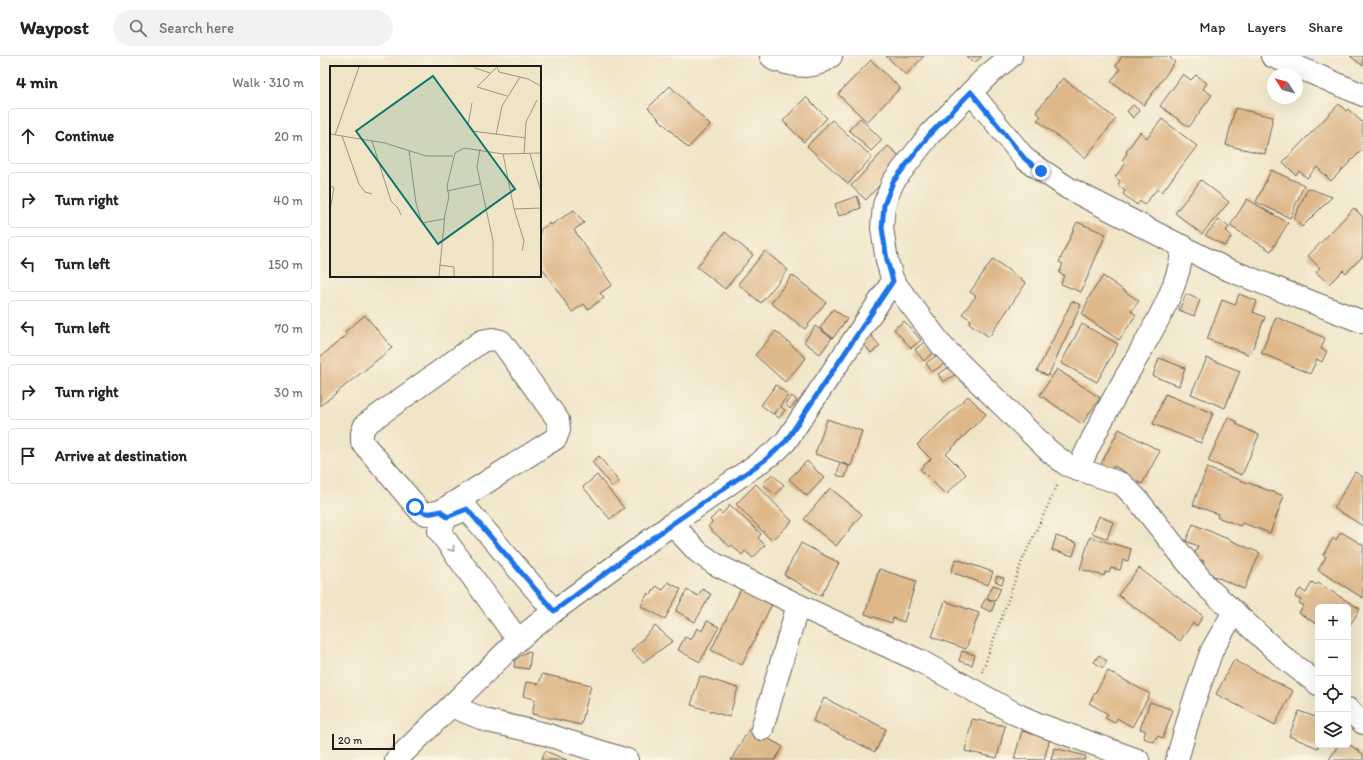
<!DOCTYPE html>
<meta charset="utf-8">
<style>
body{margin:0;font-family:Itim,sans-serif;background:#f2f2f2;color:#222}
.controls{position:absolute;right:12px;bottom:12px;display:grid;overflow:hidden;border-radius:6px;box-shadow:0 4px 16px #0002}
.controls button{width:36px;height:36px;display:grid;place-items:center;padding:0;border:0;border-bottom:1px solid #e0e0e0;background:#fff;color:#222;font:20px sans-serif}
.compass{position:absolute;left:947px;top:12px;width:36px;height:36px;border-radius:50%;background:#fff;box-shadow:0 4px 16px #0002;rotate:306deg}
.scale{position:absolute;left:12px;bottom:10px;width:63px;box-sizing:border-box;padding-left:4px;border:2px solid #1c1c1c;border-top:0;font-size:11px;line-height:14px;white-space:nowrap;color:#1c1c1c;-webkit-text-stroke:3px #fcf5e5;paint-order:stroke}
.stop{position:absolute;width:12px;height:12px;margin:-9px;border:3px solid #1a73e8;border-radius:50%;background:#fff}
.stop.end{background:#1a73e8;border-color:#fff;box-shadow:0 1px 4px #0008}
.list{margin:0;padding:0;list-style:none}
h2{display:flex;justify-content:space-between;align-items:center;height:52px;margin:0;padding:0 16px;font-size:17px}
h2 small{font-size:13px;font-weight:400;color:#767676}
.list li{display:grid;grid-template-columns:26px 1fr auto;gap:12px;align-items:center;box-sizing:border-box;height:56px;margin:0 8px 8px;padding:0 8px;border:1px solid #e0e0e0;border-radius:6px}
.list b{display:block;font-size:15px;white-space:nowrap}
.list em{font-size:13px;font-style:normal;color:#767676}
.icon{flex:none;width:22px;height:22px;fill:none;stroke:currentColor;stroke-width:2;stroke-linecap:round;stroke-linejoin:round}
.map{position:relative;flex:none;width:1043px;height:704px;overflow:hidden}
header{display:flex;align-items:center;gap:24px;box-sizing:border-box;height:56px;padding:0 20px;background:#fff;border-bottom:1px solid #e0e0e0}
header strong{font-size:19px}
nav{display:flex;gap:22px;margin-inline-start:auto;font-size:14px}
.search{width:280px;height:36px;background:#f2f2f2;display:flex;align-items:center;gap:10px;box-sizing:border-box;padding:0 14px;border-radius:22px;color:#767676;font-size:15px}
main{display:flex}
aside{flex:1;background:#fff}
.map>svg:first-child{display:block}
.building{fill:#deb88a}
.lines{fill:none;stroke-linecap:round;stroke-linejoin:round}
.minor-casing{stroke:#676258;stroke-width:24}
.path{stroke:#676258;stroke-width:2.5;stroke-dasharray:1 3;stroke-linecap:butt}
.minor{stroke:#fff;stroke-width:22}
.oneway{stroke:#999}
.route{stroke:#1a73e8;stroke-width:5}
.inset-road{fill:none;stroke:#9c9583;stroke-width:1}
.view{fill:#0f766e;fill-opacity:0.15;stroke:#0f766e;stroke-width:2}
.inset-edge{fill:none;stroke:#1c1c1c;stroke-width:2}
</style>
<header>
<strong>Waypost</strong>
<div class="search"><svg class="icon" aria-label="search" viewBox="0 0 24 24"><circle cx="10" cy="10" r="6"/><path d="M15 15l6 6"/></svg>Search here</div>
<nav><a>Map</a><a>Layers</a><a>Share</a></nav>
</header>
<main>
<aside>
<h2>4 min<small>Walk · 310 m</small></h2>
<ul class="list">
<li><svg class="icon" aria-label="ahead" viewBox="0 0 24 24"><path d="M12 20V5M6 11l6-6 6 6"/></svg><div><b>Continue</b></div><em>20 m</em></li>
<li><svg class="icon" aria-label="right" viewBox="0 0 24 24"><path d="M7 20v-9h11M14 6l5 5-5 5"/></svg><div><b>Turn right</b></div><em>40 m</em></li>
<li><svg class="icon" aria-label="left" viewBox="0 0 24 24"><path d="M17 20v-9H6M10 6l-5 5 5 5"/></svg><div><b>Turn left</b></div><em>150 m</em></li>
<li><svg class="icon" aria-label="left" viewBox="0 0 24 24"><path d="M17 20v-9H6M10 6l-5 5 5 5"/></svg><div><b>Turn left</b></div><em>70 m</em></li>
<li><svg class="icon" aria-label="right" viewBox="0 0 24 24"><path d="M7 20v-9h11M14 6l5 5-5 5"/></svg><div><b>Turn right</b></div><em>30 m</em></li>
<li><svg class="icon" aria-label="arrive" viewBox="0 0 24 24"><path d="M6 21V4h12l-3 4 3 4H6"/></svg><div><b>Arrive at destination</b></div></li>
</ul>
</aside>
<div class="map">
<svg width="1043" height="704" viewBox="0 0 1043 704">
<rect width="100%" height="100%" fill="#fcf5e5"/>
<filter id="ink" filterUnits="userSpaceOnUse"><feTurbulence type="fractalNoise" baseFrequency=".025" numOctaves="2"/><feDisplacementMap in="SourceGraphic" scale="8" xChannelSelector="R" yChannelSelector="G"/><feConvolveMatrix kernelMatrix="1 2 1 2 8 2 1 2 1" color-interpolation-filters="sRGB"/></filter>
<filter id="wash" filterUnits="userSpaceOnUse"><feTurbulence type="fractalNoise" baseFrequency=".012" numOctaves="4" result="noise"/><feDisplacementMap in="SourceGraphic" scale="16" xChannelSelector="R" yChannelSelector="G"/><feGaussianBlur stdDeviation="0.9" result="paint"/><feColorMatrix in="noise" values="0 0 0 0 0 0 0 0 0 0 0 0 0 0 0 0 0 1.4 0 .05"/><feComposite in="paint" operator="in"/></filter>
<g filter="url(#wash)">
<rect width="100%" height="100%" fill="#f1e5c8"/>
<g id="blocks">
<g class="building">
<path d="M566,0H604L586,19Z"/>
<path d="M647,0H662L654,7Z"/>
<path d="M802,0H852L850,2L855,6L824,49L791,26L800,13L796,10Z"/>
<path d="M1030,0H1043V10Z"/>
<path d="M551,4L580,32L547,66L518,38Z"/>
<path d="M863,18L871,24L876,19L887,27L883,33L892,39L869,71L840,50Z"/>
<path d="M743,22L796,63L765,102L717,64L721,60L716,56Z"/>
<path d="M350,30L390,69L368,92L328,52Z"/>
<path d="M486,41L507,62L484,86L463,65Z"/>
<path d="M1019,48L1026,55L1028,53L1043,67V93L1011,125L997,111L987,122L979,115L976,119L963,106Z"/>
<path d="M813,49L820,55L813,62L807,55Z"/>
<path d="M915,52L953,61L945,98L906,89Z"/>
<path d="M540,62L562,84L551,95L529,74Z"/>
<path d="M842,63L877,90L842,136L837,133L824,149L820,145L817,149L803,138L805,135L798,129L800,125L795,121L806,107L802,104L807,97L806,96L820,76L827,82Z"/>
<path d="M512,64L552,101L528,128L487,90Z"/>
<path d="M568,90L583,103L546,144L531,130Z"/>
<path d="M951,114L984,129L970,162L936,146Z"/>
<path d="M881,124L909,146L882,178L855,157Z"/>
<path d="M988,132L1012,141L982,171L974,162Z"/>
<path d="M537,140L541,152L519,160L515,148Z"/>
<path d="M927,143L968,167L951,195L910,170Z"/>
<path d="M1034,152L1043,161V200L1026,217L1023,214L1009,228L996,216L1000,212L988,200Z"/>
<path d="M254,154L264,167L254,174L292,229L280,237L284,242L268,253L264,248L252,256L220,209V174L230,167L231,169Z"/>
<path d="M899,164L909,171L906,175L912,180L905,190L885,179Z"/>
<path d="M757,166L786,178L761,236L741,228L744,219L739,217L743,208L739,206Z"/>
<path d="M405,176L433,199L405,233L377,211Z"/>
<path d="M445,195L468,214L441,247L418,228Z"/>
<path d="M673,203L706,227L669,281L649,267L651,264L642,258L656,240L650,236Z"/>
<path d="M472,219L506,246L485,273L451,247Z"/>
<path d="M783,220L819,245L811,255L816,259L799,284L762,259L770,239Z"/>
<path d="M866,238L880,244L874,260L859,254Z"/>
<path d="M919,238L937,245L933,256L945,261L930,299L887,283L902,244L915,249Z"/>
<path d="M752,245L761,249L728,320L717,315Z"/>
<path d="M513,253L527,263L513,282L500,272Z"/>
<path d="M45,259L72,292L0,350V301L27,279L25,276Z"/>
<path d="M956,261L1005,282L1001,293L1007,295L1002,306L997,303L990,318L941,297Z"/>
<path d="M584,265L601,284L591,292L574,273Z"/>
<path d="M762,268L798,288L777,326L741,307Z"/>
<path d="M495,270L512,282L500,298L484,286Z"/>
<path d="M456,275L486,302L465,326L435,299Z"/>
<path d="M549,277L560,290L551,297L540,284Z"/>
<path d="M606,284L615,295L604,305L595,294Z"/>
<path d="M619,298L625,307L612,316L606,307Z"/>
<path d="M839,302L865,312L859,330L833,320Z"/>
<path d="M887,302L920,315L905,352L871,338Z"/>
<path d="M633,309L638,317L623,326L618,318Z"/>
<path d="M737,313L780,342L762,368L720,339Z"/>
<path d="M456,329L468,339L460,350L465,354L459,362L454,358L458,352L453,358L441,349Z"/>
<path d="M845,338L893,357L881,387L833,368Z"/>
<path d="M472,340L477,345L470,353L465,348Z"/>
<path d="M648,340L666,358L626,398L646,418L626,439L600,413L611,403L597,389Z"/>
<path d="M908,361L917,366L916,368L939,379L922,419L888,405Z"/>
<path d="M507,363L542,375L531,410L495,398Z"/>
<path d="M799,373L840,395L822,428L807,421L808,418L794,410L790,418L779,412Z"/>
<path d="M279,400L299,426L292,431L272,406Z"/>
<path d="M487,405L504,422L487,440L469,423Z"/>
<path d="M520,407L529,410L525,422L517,419Z"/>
<path d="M887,412L964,440L950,477L922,467L920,470L897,461L898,458L873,449Z"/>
<path d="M1035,416L1043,421V470L1014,452Z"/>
<path d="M452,418L464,429L455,439L443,428Z"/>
<path d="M277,419L304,452L290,463L263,431Z"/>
<path d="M436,428L472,465L452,485L416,448Z"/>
<path d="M510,432L542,458L516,490L484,463Z"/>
<path d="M410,449L441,478L438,482L445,489L433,502L425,495L422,499L412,489L410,491L388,471L392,466L390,464L399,455L402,458Z"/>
<path d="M779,460L793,466L787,483L772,477Z"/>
<path d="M873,468L940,497L924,533L880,514L884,505L873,501L878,490L866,485Z"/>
<path d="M1021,476L1043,489V542L998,514L1006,501L1003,499L1013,482L1016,484Z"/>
<path d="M736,480L757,487L753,500L732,494Z"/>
<path d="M770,481L811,493L808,505L803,504L800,514L791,512L789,517L785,516L784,520L760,513Z"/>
<path d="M481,487L519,507L501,540L464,519Z"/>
<path d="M636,503L673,516L668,529L631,516Z"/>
<path d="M819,512L883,560L877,570L873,567L860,585L798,539Z"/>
<path d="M559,513L596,525L584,566L573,562L572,567L545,558Z"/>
<path d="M677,520L684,522L682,528L675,525Z"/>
<path d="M348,526L361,533L345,563L321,550L328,537L331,539L336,530L343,534Z"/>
<path d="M992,526L996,529L998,527L1040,553L1028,572V551H998V569L979,557L984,550L979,547L981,544L975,541L980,533L986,537Z"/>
<path d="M673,529L681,532L675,545L667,542Z"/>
<path d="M422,531L453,546L422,609L391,594Z"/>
<path d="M382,533L391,538L375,566L356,555L367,534L378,540Z"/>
<path d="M666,542L675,547L671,556L661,551Z"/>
<path d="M625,545L659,557L646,593L612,581Z"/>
<path d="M387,565L399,571L380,606L358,594L365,581L371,584L377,572L382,575Z"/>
<path d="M335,570L353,585L323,606L311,595Z"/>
<path d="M208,595L211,596L209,613L194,611L195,604Z"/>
<path d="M642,595L655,599L652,609L639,605Z"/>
<path d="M779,599L787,605L783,612L774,606Z"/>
<path d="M914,604L973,635L955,669L896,638Z"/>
<path d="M788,615L830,638L812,671L797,662L795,667L785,662L788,658L769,647Z"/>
<path d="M222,618L271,629L261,669L212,658L215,643L203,640L206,626L219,628Z"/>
<path d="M380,620L418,632L409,661L371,649Z"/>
<path d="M504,642L566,673L555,696L493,665Z"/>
<path d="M830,646L853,654L843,682L837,680L834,686L823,682L826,675L820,673Z"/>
<path d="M979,655L998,662V692L969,680Z"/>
<path d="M652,663L685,670L677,702L645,695Z"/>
<path d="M430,672L463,691L455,704H411Z"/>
<path d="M702,675L730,682L724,704L694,703Z"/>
<path d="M1028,688L1043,698V704H1009L1018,689Z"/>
<path d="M734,692L766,700L765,704H731Z"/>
<path d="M225,695L247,704H221Z"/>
</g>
</g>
</g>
<g filter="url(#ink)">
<use href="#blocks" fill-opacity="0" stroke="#676258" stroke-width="1"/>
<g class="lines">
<defs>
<g id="minor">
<path d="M451,0L455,4C475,10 493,15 511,0"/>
<path d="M691,0L667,20L610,78L573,126L564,149L562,172L567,205L573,225L623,291L729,395L747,409L802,428L817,443L887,531L963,601L998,628"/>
<path d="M952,0L1043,39"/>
<path d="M651,36L705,103L748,132L904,212L1043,266"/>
<path d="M172,283L181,285L238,364L239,374L236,382L121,455L107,458L101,456L42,386V377L45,369L162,285Z"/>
<path d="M758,414C774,376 794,341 815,305C835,269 859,232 863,190"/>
<path d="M352,468L378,496L395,508L478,549L600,605L696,658L718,668L818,704"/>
<path d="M198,584L119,475L127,461L147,453L234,555"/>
<path d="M131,650L168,665L225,678L307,704"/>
<path d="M1028,653L1043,667"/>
<path d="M442,673L478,549"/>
<path d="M76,704L198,584L234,555L352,468L456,395L466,385L573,225"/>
<path d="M857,704L871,654L892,594L914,556"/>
</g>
</defs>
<use href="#minor" class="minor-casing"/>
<path class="path" d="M662,616L702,505L738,428"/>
<use href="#minor" class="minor"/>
</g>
<defs><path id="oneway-chevron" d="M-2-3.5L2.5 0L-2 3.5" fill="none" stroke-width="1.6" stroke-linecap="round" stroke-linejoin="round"/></defs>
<use class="oneway" href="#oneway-chevron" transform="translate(132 493) rotate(54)"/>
</g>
<g class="lines" filter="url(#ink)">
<path class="route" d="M95,451C104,459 110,458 121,455L127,461L147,453L234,555L352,468L445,404L466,385L573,225L567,204L562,172L564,149L573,126L610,78L651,36L705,103L721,115"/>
</g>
<g transform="translate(10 10)">
<rect width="211" height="211" fill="#f1e5c8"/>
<path class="inset-road" d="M167,1L169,6L198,13L211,20M145,2L160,7M166,2L147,21L177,30M142,37L138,59L142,65L196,72M0,68L55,77L96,90H123M5,69L29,1M166,69L172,40L190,11M12,70L29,118L35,126L42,128M42,75L61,135L68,142L71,149M150,83L147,101L163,175V210M79,85L86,137L92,157L114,153M173,88L184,143L194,175L192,185M194,88L196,56L207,34M200,88L211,126M0,119L4,122L0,144M117,125L150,118M184,143L211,142M109,199L124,201V210M109,210L115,148L119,131L117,120L125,87L134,82L173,88L211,87"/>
<path class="view" d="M103,10L185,123L108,178L26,65Z"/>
<rect width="211" height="211" class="inset-edge"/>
</g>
</svg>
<div class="controls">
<button>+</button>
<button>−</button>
<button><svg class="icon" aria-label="locate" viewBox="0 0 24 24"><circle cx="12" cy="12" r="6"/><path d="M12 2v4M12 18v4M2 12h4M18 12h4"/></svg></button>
<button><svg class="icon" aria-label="layers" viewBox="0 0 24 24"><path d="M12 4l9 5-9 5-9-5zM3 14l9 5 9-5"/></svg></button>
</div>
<svg class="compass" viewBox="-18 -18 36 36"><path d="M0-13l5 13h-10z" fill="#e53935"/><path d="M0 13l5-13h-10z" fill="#767676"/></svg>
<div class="scale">20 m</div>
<div class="stop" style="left:95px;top:451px"></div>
<div class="stop end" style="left:721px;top:115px"></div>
</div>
</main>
